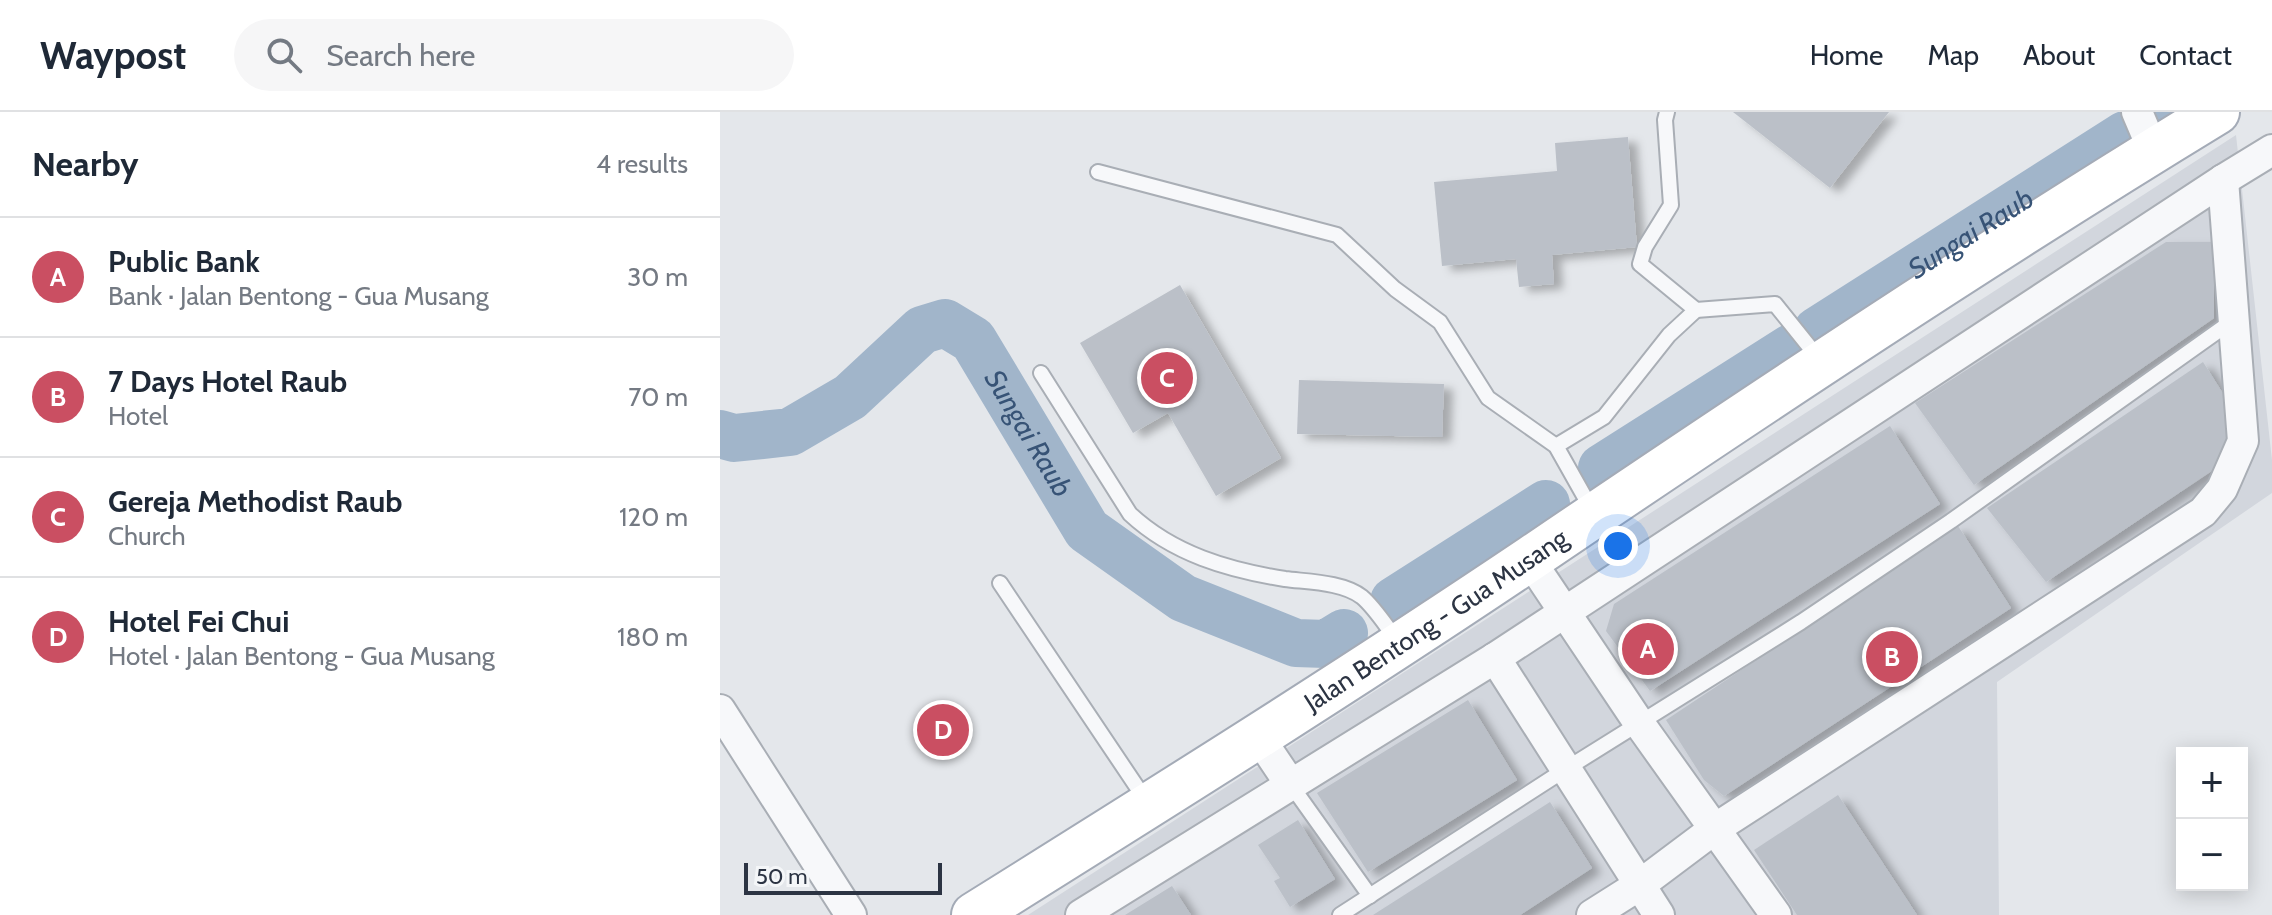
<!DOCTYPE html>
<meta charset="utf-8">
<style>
body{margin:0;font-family:Cabin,sans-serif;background:#f6f6f7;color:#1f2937}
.controls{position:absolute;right:24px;bottom:24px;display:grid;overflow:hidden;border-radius:0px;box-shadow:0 4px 20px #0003}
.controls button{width:72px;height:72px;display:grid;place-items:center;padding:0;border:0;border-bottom:2px solid #e0e1e3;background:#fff;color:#1f2937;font:40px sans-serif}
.scale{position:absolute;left:24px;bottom:20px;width:198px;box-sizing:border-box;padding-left:8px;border:4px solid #2c3443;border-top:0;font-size:22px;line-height:28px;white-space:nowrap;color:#2c3443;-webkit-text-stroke:6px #f4f6f8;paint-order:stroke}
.you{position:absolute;left:898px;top:434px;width:28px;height:28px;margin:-20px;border:6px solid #fff;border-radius:50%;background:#1a73e8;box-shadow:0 0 0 12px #1a73e833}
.badge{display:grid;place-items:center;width:52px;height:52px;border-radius:50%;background:#ca4f62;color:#fff;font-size:26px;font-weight:700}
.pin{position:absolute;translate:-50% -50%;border:4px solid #fff;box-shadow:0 2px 8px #0006}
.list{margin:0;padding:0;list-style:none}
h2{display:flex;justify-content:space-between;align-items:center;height:104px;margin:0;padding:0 32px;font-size:34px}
h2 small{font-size:26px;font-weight:400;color:#747a83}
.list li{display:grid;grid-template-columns:52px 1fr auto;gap:24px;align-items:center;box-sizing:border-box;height:120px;padding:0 32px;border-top:2px solid #e0e1e3}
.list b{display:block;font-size:30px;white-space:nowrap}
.list p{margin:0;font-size:26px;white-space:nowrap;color:#747a83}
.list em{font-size:26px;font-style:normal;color:#747a83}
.icon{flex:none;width:44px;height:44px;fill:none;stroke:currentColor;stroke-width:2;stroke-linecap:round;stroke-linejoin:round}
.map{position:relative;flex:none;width:1552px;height:803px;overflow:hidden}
header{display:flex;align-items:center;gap:48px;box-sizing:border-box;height:112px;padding:0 40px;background:#fff;border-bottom:2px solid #e0e1e3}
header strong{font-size:38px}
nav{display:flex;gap:44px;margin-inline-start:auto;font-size:28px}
.search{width:560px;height:72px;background:#f6f6f7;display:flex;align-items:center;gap:20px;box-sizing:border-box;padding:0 28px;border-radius:44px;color:#747a83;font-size:30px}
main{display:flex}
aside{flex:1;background:#fff}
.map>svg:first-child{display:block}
.built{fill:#d2d6dd}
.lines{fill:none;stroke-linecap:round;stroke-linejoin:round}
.river{stroke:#a1b5ca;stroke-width:48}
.building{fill:#bbc0c8;filter:url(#shadow)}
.lane-casing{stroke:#a9aeb5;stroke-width:18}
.street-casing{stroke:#a9aeb5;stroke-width:34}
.primary-casing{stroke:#a4abb7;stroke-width:48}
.lane{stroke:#f7f8fa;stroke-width:14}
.street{stroke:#f7f8fa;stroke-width:30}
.primary{stroke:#fff;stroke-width:44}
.labels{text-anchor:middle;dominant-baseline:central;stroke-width:7;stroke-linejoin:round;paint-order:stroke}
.street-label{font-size:26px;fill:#2c3443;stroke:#f4f6f8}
.water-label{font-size:28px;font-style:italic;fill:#375376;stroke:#f4f6f8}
</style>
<header>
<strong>Waypost</strong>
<div class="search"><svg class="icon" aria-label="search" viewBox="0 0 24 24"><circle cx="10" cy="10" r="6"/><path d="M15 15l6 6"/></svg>Search here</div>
<nav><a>Home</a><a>Map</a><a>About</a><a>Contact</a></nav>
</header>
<main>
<aside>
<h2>Nearby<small>4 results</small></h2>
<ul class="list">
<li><span class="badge">A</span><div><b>Public Bank</b><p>Bank · Jalan Bentong - Gua Musang</p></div><em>30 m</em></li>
<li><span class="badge">B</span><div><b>7 Days Hotel Raub</b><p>Hotel</p></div><em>70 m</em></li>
<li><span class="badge">C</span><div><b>Gereja Methodist Raub</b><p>Church</p></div><em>120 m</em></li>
<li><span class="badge">D</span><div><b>Hotel Fei Chui</b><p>Hotel · Jalan Bentong - Gua Musang</p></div><em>180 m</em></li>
</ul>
</aside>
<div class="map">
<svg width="1552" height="803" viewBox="0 0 1552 803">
<defs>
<filter id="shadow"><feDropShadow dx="9" dy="5" stdDeviation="4" flood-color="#0004"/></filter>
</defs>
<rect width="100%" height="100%" fill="#e4e7eb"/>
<path class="built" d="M1516,23L1552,348V381L1277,570L1279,803H308Z"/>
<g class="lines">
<g class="river">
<path d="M1436,4L1442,0"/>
<path id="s1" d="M1097,219L1405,23"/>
<path id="s2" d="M0,322L14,326L70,320L130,285L202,218L225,211L253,228L367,418L463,486L576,531L606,532L624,521"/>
<path d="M882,356L1071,236"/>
<path d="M674,489L826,392"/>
</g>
</g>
<g class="building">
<path d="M1013,0H1169L1110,76Z"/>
<path d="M908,25L917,135L832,143L834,172L799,175L796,147L722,154L714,70L837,59L835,31Z"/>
<path d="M1446,130H1494V206L1254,373L1195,291Z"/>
<path d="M460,173L561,346L496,384L448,301L413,321L360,231Z"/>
<path d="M1483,250L1507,288L1508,348L1326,470L1267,396Z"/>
<path d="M579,268L724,272L722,325L577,322Z"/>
<path d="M1170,314L1220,392L930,579L886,519L894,492Z"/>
<path d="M1238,414L1291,496L1004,684L984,668L946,608Z"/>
<path d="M748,588L797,668L648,760L597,681Z"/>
<path d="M1118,683L1197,803H1077L1034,738Z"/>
<path d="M830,690L872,756L800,803H653Z"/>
<path d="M578,708L615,767L570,795L554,769L560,766L538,733Z"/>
<path d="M452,774L471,803H405Z"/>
</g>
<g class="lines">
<defs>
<g id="lane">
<path d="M378,60L617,123L675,177L720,210L768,286L836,334L872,398"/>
<path d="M976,198L1055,192L1100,248"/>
<path d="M321,261L410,402C453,442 508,458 565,467C588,470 623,470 642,485C655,496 666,514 677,528"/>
<path d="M836,334L884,305L949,223L976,198L920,152L925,135L951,93L945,8L947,0"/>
<path d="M280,471L427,690"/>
<path d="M571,673L650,784"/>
<path d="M620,803L846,657L1081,510L1231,409L1515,207"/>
</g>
<g id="street">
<path d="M1417,0L1434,40"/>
<path d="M809,447L919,611L1056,803"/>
<path d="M775,546L939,803"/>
<path d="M0,598L131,803"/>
<path d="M538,624L571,673"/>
<path d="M361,803L775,546L1503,68L1552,38"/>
<path d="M872,803L921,772L993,718L1483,400L1502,377L1523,329L1503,68"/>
</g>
<g id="primary">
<path id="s3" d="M254,803C441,686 628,569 811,446C1037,293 1264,142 1497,0"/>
</g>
</defs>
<use href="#lane" class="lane-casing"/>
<use href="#street" class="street-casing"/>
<use href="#primary" class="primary-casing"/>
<use href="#lane" class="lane"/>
<use href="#street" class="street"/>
<use href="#primary" class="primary"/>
</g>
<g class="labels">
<g class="street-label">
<text stroke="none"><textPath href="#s3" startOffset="548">Jalan Bentong - Gua Musang</textPath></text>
</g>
<g class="water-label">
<text stroke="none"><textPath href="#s1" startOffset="182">Sungai Raub</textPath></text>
<text stroke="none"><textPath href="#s2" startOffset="404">Sungai Raub</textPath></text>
</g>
</g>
</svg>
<div class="controls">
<button>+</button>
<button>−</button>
</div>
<div class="scale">50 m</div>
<div class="you"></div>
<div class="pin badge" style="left:928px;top:537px">A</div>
<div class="pin badge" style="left:1172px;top:545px">B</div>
<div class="pin badge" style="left:447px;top:266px">C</div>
<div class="pin badge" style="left:223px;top:618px">D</div>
</div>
</main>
